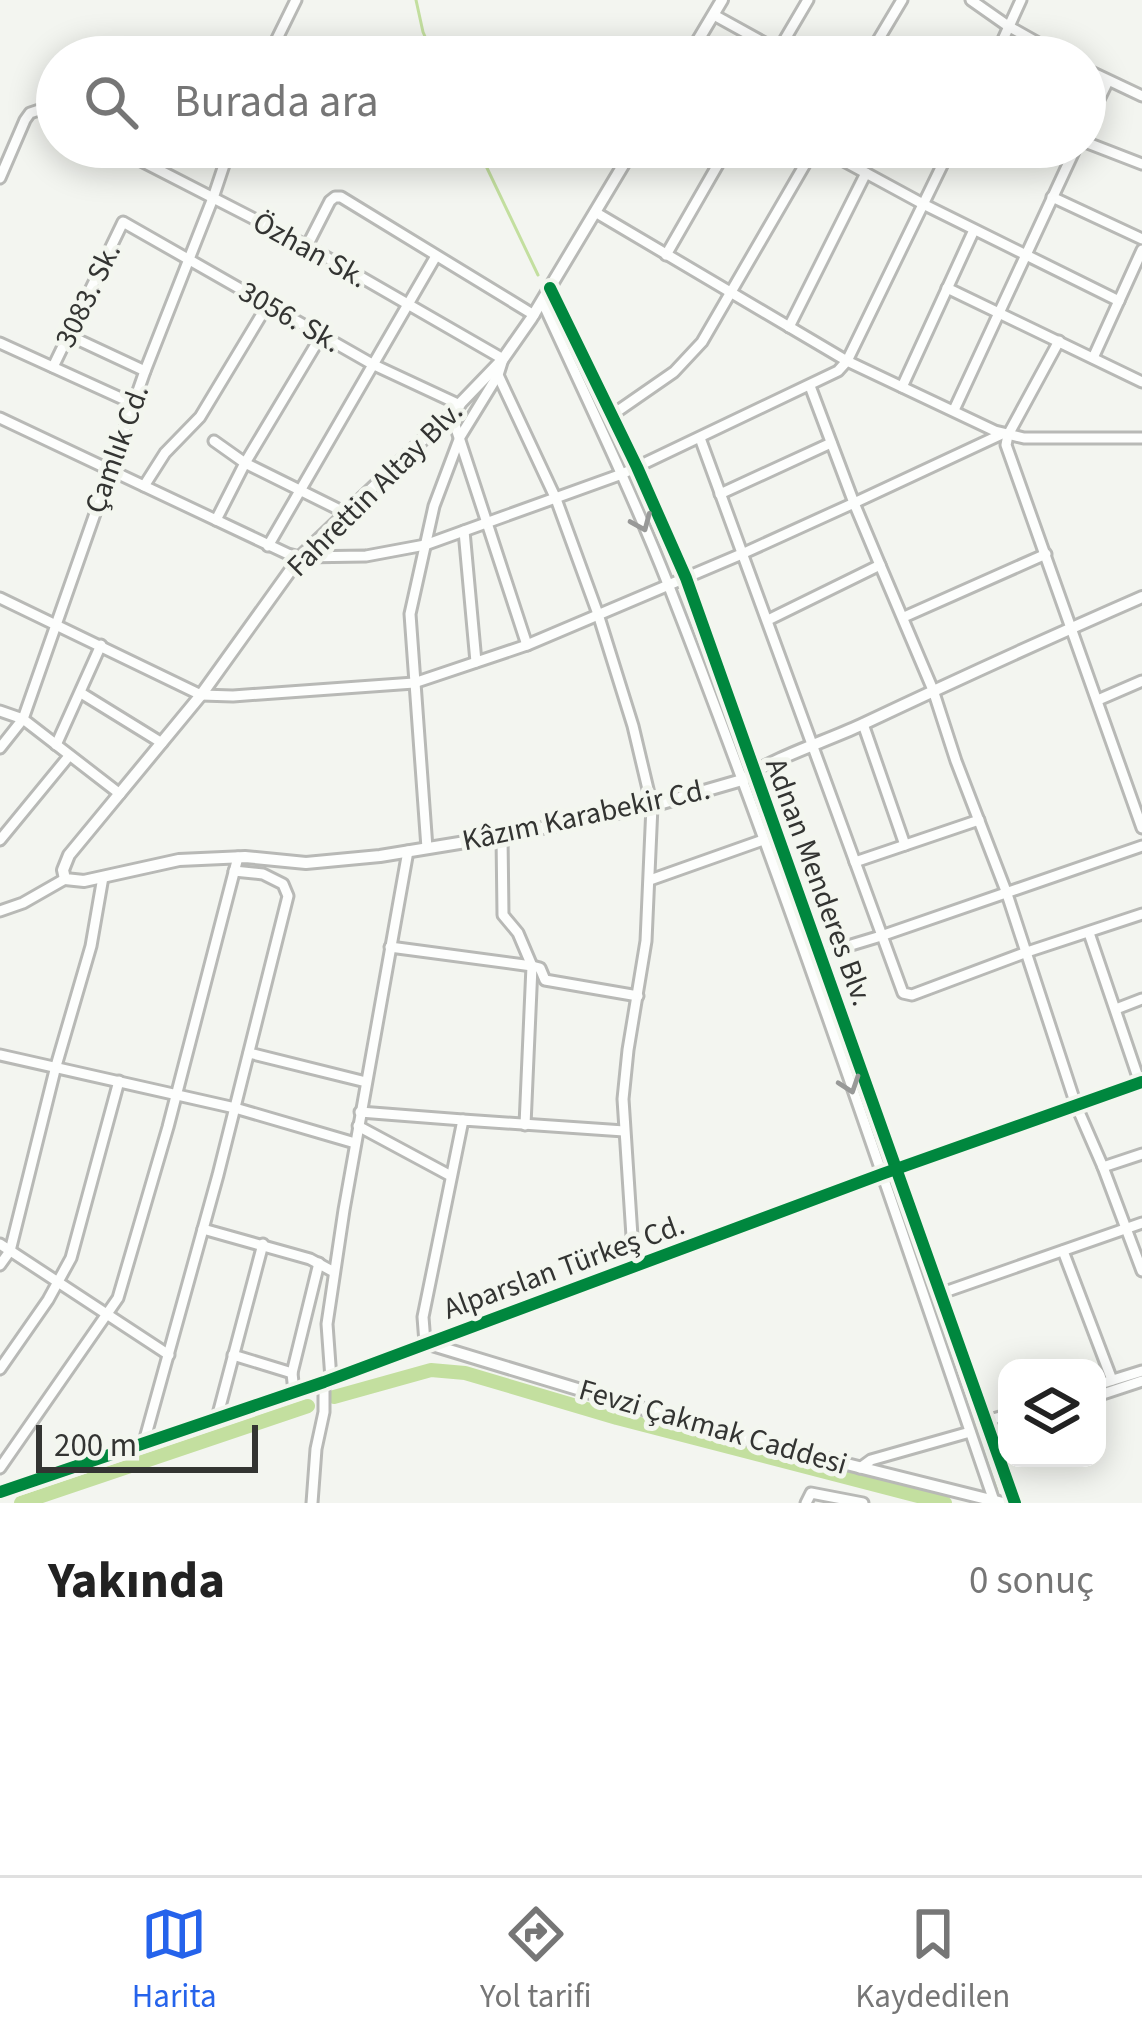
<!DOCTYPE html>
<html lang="tr">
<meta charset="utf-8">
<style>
body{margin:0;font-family:"Source Sans 3",sans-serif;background:#f6f6f6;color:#222}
.controls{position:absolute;right:36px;bottom:36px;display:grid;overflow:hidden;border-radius:24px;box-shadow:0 6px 30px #0003}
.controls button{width:108px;height:108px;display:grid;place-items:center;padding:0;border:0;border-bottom:3px solid #e0e0e0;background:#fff;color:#222;font:60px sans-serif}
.scale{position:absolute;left:36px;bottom:30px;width:222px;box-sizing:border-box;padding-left:12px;border:6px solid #333432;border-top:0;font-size:33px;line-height:42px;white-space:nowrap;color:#333432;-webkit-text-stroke:9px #f3f6ef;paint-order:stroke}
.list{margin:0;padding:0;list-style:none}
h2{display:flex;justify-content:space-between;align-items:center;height:156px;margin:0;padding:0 48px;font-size:51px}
h2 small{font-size:39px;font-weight:400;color:#767676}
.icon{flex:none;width:66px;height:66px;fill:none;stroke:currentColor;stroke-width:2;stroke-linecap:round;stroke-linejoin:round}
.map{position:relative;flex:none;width:1142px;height:1503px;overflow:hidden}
.search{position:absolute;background:#fff;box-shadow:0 6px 30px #0003;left:36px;right:36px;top:36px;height:132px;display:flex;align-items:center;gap:30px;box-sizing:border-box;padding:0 42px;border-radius:66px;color:#767676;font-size:45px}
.sheet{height:372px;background:#fff}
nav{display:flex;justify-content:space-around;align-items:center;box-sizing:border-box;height:168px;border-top:3px solid #e0e0e0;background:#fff;font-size:33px;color:#767676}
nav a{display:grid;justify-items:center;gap:6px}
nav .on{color:#2563eb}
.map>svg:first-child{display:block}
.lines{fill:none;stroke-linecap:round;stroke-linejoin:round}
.stream{stroke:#c3df9f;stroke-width:3}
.river{stroke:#c3df9f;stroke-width:14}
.minor-casing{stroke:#b8b9b6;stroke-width:15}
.tertiary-casing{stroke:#b8b9b6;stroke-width:16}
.minor{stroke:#fdfefd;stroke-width:9}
.tertiary{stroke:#fdfefd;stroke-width:10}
.cycleway-casing{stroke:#f3f6ef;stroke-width:20}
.cycleway{stroke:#00873e;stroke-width:12}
.oneway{stroke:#989998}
.labels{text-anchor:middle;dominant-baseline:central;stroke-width:10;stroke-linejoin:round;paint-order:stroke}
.street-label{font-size:30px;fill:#333432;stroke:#f3f6ef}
</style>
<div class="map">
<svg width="1142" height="1503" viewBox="0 0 1142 1503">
<rect width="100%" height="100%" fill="#f3f5f0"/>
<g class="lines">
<g class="stream">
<path d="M416,0L423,32L434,57"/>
<path d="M477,147L538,275"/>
<path d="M557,319L628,466"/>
<path d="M632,476L653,536"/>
<path d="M933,1309L997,1491"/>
</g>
<g class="river">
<path d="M334,1397L431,1370L465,1373L617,1418L945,1503"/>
<path d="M21,1503L308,1406"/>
</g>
<defs>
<g id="minor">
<path d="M971,0L1008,26L1063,57"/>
<path d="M714,15L790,57"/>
<path d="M778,51L808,0"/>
<path d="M268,57L296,0"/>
<path d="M868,57L902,0"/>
<path d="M995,57L1021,0"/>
<path d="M1085,69L1142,96"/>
<path d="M1085,128L1108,81"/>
<path d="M1085,142L1142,164"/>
<path d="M114,147L307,246L503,359L498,375L460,437L434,506L410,614L427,848"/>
<path d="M818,147L923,204L1119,301"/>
<path d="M0,178L25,120L30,113L39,110L57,118"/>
<path d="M1052,197L1142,239"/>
<path d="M595,212L847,361L995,431L1024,438H1142"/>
<path d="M307,246L330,201L335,197H341L534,315"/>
<path d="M666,255L728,147"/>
<path d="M550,288L637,467L686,578L1015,1503"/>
<path d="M947,288L1142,382"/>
<path d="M542,301C585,395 630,488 668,584C786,886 889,1194 994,1501"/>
<path d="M789,327L866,173"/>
<path d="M70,336L145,371"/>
<path d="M1059,341L1008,435L1006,445L1142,828"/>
<path d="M0,343L134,404"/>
<path d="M1093,358L1142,250"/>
<path d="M53,367L123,222L372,364L460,405"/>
<path d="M498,375L556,499L598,614L633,726L652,806L646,941L628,1050L623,1099L634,1267"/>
<path d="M810,386L854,503L1002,434"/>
<path d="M902,387L974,230"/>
<path d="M954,410L1076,147"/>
<path d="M451,413L527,645"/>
<path d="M612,415L674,372L702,342L815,147"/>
<path d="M0,418L288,554L300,557L366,556L425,545L622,474L838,371L847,361L951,147"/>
<path d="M700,438L903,993L912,995L1027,952L1142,914"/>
<path d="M214,441L245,463L346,513"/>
<path d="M144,486L165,453L200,417L268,304"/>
<path d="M720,494L831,443"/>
<path d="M216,520L245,463L321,336"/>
<path d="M464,531L476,662"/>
<path d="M268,546L436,256"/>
<path d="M880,565L933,690L956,761L1006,891L1076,1105L1103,1167L1142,1271"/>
<path d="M0,598L201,695L233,696L414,683L527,645L744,553L854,503L880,565L768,620"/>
<path d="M904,617L1046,554"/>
<path d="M81,693L162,743"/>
<path d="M1098,700L1142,681"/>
<path d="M0,711L23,719L120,794"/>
<path d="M863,724L905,845"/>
<path d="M56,745L101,645"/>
<path d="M0,748L23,719L145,371L213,198L230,147"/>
<path d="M502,836L503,915L518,933L532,966L525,1125"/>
<path d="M0,840L69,756"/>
<path d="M855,862L979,820"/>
<path d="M650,880L763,840"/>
<path d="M0,911L23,903L65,879"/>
<path d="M1089,933L1140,1083"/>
<path d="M390,947L532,966L540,968L545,980L638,996"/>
<path d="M818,955L881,936L1142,846"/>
<path d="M1116,1009L1142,999"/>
<path d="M249,1053L366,1082"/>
<path d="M0,1055L235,1108L355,1143"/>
<path d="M360,1112L463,1120"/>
<path d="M358,1126L451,1176"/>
<path d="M1103,1167L1142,1154"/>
<path d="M203,1229L310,1259L334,1272"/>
<path d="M0,1244L169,1355"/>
<path d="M1063,1251L1112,1380"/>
<path d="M0,1265L10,1251L56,1066L91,946L103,877"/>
<path d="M939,1294L1142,1223"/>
<path d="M425,1343L423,1317L463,1120L624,1131"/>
<path d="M233,1355L292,1373"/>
<path d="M0,1369L48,1300L71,1258L119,1081"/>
<path d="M331,1379L327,1324L344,1210L408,851"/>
<path d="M1097,1385L1142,1371"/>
<path d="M294,1392L292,1373L319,1263"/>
<path d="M1097,1396L1142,1381"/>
<path d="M217,1418L263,1244"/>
<path d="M987,1427L993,1419L1007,1415"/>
<path d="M987,1427L996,1430L1007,1426"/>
<path d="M144,1442L218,1175L288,896L283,884L263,874L234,871"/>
<path d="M0,1468L118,1298L168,1127L238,857"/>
<path d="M860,1468L871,1460L970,1432"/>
<path d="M312,1503L316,1449L324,1412V1382"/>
<path d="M806,1503L811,1493L863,1503"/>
</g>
<g id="tertiary">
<path d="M688,57L722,0"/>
<path d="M634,147L531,319L503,359L451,413L300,557L201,695L69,855L63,870L65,879L84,881L179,860L245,857L306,863L380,856L502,836L652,806L742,780C777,756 822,743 861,725C954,681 1048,638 1142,597"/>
<path d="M429,1344L726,1434L1003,1503"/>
<path d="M0,1492L324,1382L882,1174L1142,1082"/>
</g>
</defs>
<use href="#minor" class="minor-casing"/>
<use href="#tertiary" class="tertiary-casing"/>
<use href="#minor" class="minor"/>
<use href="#tertiary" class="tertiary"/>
<defs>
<g id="cycleway">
<path d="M550,288L637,467L686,578L1015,1503"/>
<path d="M0,1492L324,1382L882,1174L1142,1082"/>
</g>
</defs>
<use href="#cycleway" class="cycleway-casing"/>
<use href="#cycleway" class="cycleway"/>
</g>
<defs><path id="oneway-chevron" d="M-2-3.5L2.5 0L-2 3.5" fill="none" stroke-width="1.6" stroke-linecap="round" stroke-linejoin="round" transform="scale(3)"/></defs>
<g class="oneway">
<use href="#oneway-chevron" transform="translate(642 523) rotate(67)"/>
<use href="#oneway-chevron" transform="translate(850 1085) rotate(71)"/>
</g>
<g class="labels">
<g class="street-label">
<text transform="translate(310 250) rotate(29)">Özhan Sk.</text>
<text transform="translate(88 295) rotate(-64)">3083. Sk.</text>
<text transform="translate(290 317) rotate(30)">3056. Sk.</text>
<text transform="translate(117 449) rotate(-70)">Çamlık Cd.</text>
<text transform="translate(375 489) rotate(-45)">Fahrettin Altay Blv.</text>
<text transform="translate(586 815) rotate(-12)">Kâzım Karabekir Cd.</text>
<text transform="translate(819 882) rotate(70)">Adnan Menderes Blv.</text>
<text transform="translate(564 1267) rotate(-20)">Alparslan Türkeş Cd.</text>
<text transform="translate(713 1427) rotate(16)">Fevzi Çakmak Caddesi</text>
</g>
</g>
</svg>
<div class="controls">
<button><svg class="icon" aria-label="layers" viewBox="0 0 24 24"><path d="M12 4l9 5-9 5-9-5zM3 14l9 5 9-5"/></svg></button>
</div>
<div class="scale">200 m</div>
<div class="search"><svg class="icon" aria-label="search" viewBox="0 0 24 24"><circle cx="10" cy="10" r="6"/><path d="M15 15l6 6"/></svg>Burada ara</div>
</div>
<section class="sheet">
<h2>Yakında<small>0 sonuç</small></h2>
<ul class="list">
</ul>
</section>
<nav>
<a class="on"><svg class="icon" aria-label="map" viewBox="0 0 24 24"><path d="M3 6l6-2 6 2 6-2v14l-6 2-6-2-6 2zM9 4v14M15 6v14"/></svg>Harita</a>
<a><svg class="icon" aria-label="directions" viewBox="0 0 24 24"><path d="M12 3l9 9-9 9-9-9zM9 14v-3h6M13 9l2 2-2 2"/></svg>Yol tarifi</a>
<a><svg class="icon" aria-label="saved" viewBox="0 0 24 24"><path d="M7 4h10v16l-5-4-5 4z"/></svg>Kaydedilen</a>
</nav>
